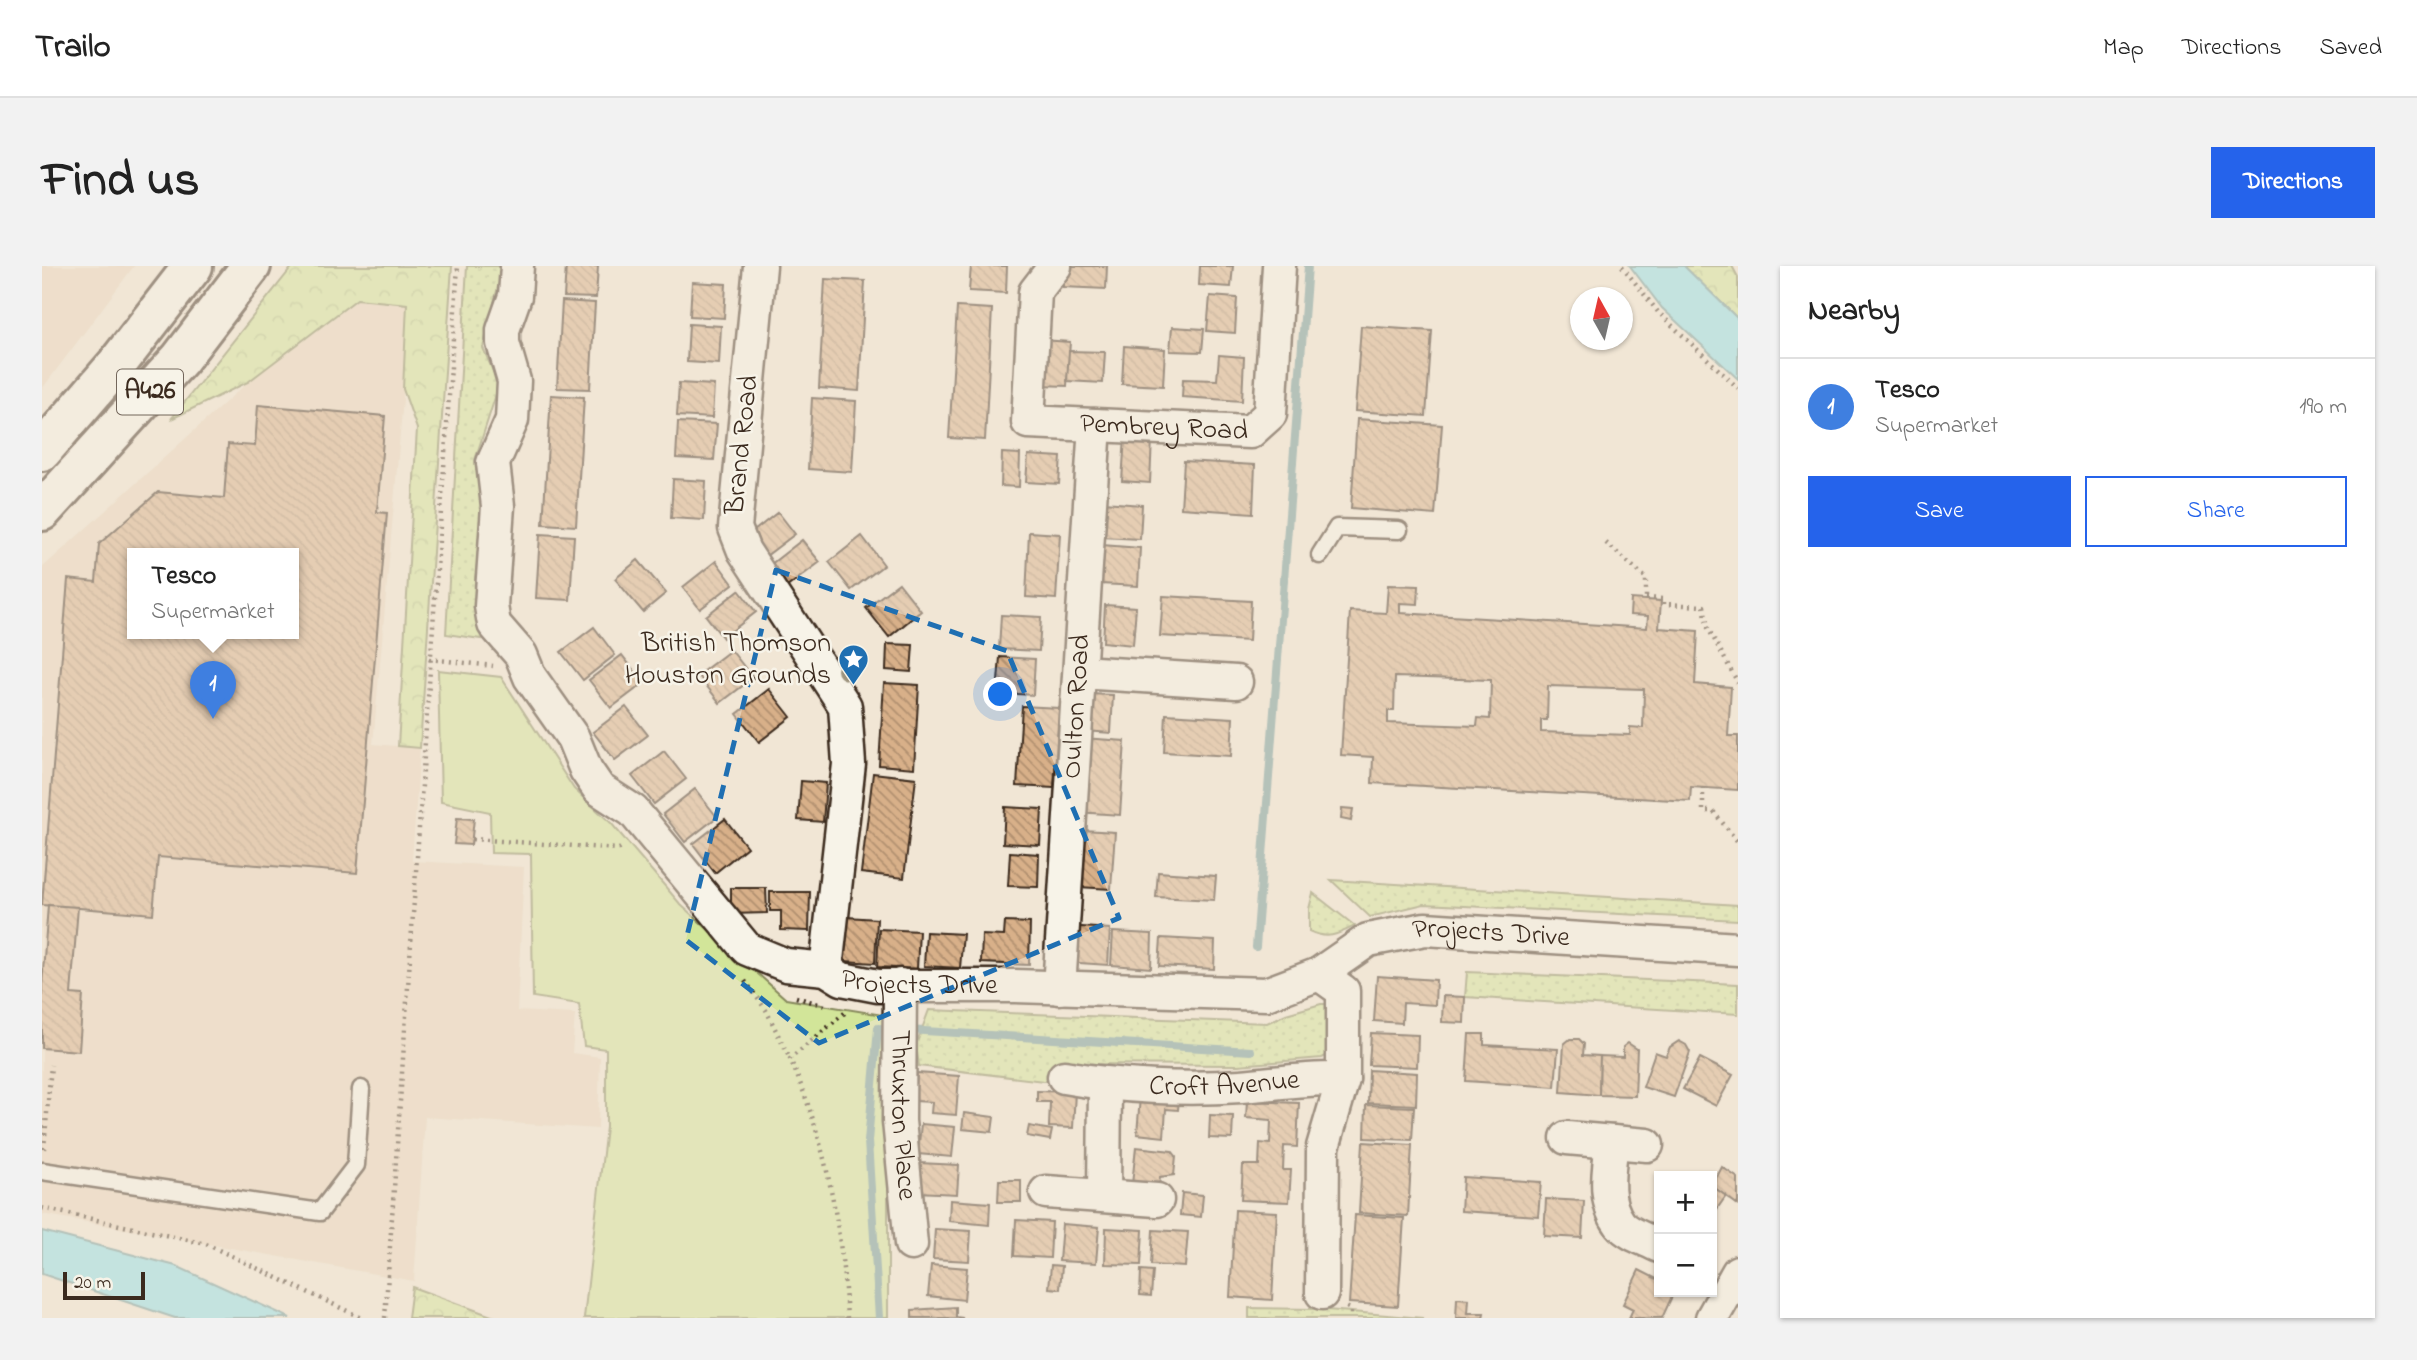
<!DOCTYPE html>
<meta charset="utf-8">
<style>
body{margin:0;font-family:"Indie Flower",sans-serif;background:#f2f2f2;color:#222}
.controls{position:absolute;right:21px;bottom:21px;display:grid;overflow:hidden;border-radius:0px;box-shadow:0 2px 5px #0004}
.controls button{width:63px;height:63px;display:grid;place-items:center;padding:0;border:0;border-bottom:2px solid #e0e0e0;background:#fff;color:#222;font:35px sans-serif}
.compass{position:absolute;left:1528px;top:21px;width:63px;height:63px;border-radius:50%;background:#fff;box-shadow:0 2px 5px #0004;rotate:352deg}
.scale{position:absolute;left:21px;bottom:18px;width:82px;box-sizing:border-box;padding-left:7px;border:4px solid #3b2a1e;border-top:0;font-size:19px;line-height:24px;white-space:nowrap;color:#3b2a1e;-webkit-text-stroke:5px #f7f3e8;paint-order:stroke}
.you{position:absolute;left:959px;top:429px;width:24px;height:24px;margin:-18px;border:5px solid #fff;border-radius:50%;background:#1a73e8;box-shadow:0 0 0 10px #1a73e833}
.badge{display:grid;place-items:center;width:46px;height:46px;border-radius:50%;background:#2563eb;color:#fff;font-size:23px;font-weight:700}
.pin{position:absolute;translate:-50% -58px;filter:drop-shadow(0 2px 4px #0008)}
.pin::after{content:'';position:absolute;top:37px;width:24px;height:21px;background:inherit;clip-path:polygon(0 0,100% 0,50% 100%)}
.popup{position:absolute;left:85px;top:282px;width:172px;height:91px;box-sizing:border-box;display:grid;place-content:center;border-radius:0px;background:#fff;filter:drop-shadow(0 2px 5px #0005);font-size:23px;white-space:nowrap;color:#767676}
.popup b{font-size:26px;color:#222}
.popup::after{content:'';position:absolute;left:50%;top:100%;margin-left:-14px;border:14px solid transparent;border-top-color:#fff}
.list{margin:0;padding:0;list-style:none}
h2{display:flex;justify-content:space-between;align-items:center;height:91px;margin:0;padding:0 28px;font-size:30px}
h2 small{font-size:23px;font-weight:400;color:#767676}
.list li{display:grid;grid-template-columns:46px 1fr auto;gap:21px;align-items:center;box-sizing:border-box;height:98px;padding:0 28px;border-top:2px solid #e0e0e0}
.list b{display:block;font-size:26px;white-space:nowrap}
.list p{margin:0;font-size:23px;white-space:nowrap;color:#767676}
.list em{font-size:23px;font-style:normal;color:#767676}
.actions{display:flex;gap:14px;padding:21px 28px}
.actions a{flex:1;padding:16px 0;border:2px solid #2563eb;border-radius:0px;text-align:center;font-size:24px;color:#2563eb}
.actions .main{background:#2563eb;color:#fff}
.map{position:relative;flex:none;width:1696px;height:1052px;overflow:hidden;border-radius:0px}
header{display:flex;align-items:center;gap:42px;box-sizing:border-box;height:98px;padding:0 35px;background:#fff;border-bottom:2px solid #e0e0e0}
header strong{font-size:33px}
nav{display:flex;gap:38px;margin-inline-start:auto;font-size:24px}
.intro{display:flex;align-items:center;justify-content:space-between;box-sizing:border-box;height:168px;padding:0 42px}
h1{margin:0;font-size:49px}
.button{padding:18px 32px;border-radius:0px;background:#2563eb;color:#fff;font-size:24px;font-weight:700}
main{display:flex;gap:42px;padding:0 42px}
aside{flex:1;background:#fff;border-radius:0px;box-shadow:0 2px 5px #0004}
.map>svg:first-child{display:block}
.built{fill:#ead6be;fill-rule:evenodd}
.grass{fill:url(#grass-dots);stroke:#86885c;stroke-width:2}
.forest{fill:url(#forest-crowns);stroke:#86885c;stroke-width:2}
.park{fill:#d2e599;stroke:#86885c;stroke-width:2}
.water{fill:#8fdfea;stroke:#6d9798;stroke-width:2}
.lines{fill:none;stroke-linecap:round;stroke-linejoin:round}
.stream{stroke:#6d9798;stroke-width:8}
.building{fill:url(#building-back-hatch);stroke:#3b2a1e;stroke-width:2;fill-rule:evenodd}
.service-casing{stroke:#3b2a1e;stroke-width:21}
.minor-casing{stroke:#3b2a1e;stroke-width:37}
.trunk-casing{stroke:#3b2a1e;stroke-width:44}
.path{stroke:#3b2a1e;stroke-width:4.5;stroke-dasharray:2 5;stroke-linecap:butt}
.service{stroke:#f7f3e8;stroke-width:16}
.minor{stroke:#f7f3e8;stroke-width:32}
.trunk{stroke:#f7f3e8;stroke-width:38}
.tree{fill:#9d937e}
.marked{fill:none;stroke:#1f6fb2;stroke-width:5;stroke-dasharray:14 9;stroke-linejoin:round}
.labels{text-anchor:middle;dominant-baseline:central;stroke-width:5;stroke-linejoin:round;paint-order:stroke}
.shield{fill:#f7f3e8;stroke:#73665b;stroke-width:2}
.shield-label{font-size:26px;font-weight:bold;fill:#3b2a1e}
.street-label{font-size:28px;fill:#3b2a1e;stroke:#f7f3e8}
.poi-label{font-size:28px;fill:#3b2a1e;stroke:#f7f3e8;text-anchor:end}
</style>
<header>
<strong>Trailo</strong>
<nav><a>Map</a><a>Directions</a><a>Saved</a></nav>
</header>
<div class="intro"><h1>Find us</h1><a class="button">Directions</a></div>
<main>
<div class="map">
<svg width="1696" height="1052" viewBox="0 0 1696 1052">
<defs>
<pattern id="grass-dots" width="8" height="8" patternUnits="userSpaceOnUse" patternTransform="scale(1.75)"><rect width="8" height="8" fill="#d2e599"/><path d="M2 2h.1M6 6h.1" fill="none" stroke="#b5c583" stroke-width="1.8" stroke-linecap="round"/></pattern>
<pattern id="forest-crowns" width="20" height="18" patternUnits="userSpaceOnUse" patternTransform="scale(1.75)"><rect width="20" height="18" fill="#d2e599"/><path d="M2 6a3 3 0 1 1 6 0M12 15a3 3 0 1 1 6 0" fill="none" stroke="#b5c583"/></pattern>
<pattern id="building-back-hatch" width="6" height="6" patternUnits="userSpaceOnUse" patternTransform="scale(1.75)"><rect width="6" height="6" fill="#d8b089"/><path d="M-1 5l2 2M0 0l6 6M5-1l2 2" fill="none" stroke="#b08f6f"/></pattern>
</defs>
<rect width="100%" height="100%" fill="#f1e6d5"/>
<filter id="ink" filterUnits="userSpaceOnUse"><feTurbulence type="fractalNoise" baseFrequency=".0143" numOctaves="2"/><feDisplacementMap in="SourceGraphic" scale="14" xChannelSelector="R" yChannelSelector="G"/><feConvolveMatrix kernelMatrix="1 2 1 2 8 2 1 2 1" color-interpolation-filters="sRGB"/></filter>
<g filter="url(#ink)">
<g class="built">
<path d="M0,0H92L0,123Z"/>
<path d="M316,33L365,38L361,133L331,478L378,482L370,595L482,601L475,745L533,748L530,787L558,791L556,863L383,851L372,1015L0,948V302L206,116ZM90,287H252V367H90Z"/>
</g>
<g class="grass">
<path d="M425,0H461L441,82L457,119L433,194L442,248L433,312L439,373L404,368Z"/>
<path d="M1289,614L1696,639V654L1382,638L1328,651Z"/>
<path d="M1271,627L1313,660C1295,669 1286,674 1267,665V643Z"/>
<path d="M1425,706L1696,718V748L1423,731Z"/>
<path d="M1279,738H1292L1298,783L1280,792L1196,799L1022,798L1010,816L877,800L874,779L887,744L1225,757L1244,748Z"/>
<path d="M1207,1042L1273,1043L1381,1052H1207Z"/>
</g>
<g class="forest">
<path d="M251,0H410L378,482L356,480L375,163L361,123L365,38L315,33L206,116L129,153Z"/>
<path d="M1642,0H1690L1696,11V53Z"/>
<path d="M370,1021L455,1052H366Z"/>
</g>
<path class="park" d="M396,404L459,411L532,523L569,557L639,639L744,733L841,749L846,798V1052H542L564,861V783L542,780L537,738L491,731L489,588L449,587L448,546L399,536Z"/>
<g class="water">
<path d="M1588,0H1642L1696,53V113L1620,42Z"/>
<path d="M0,965L134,1000L248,1052H133L0,1008Z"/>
</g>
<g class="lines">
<g class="stream">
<path d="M1214,681L1266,0"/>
<path d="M866,764L1209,785"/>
<path d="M837,1052L826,875L836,762L853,763"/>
</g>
</g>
<g class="building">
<path d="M524,0H556L554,32L522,31Z"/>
<path d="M929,0H965L964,27L927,25Z"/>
<path d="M1022,0H1065L1064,23L1021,21Z"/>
<path d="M1158,0H1191L1189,21L1157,19Z"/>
<path d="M783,13L823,15L817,125L777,122Z"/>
<path d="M650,16L684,18L682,52L648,50Z"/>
<path d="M1168,30L1195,32L1193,67L1165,65Z"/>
<path d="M520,35L553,37L548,123L515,122Z"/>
<path d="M915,41L950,43L943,174L907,172Z"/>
<path d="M647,58L679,60L677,98L645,96Z"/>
<path d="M1319,60L1390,65L1384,150L1313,145Z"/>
<path d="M1130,61L1162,63L1160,86L1128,85Z"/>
<path d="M1000,74L1028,76L1025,120L998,119Z"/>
<path d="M1082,80L1123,83L1121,120L1080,118Z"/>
<path d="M1027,85L1063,86L1061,117L1025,115Z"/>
<path d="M1177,89L1202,91L1200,135L1140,131L1141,113L1175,114Z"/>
<path d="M637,117L672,119L670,152L635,150Z"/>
<path d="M509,129L542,131L534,260L501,258Z"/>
<path d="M770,132L814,135L810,206L766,203Z"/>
<path d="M216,139L343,150L335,246L345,247L315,607L116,591L111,648L0,639L26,313L54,316L57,278L116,226L182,232L186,178L213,180ZM90,287H252V367H90Z"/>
<path d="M1315,153L1400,159L1393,249L1309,242Z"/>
<path d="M636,156L675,158L672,194L634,192Z"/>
<path d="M1083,171L1110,172L1108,217L1080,215Z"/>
<path d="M960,187L978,188L977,221L959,220Z"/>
<path d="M986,189L1019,191L1017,218L984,216Z"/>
<path d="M1142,195L1213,199L1211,247L1139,242Z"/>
<path d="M631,213L664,215L662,254L629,252Z"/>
<path d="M1062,236L1100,239L1098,273L1059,271Z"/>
<path d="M736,246L753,268L720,293L703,272Z"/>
<path d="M987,266L1018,268L1014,333L984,331Z"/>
<path d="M498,268L532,270L528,334L494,332Z"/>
<path d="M820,270L842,299L809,324L787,296Z"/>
<path d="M760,274L778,296L745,321L728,299Z"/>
<path d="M1060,279L1098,282L1096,320L1058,318Z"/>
<path d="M596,294L624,327L601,346L573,313Z"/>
<path d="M674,295L691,318L658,343L641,321Z"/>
<path d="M857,317L879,345L847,371L824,342Z"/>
<path d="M1346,319L1377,320L1376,338L1358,337V347L1559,359L1605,362L1606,350L1588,349L1589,333L1619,335L1617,362L1656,365L1653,418L1689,421L1686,470H1696V524L1649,521L1648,535L1330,517L1331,491L1299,489L1308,345L1344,347ZM1353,411L1449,414L1448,453L1436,452L1435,460L1346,457V445H1352ZM1506,420L1602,423L1601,462L1588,461V469L1499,466V454H1505Z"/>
<path d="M697,324L714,346L681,372L664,350Z"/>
<path d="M1121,330L1209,335L1207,375L1118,370Z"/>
<path d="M1063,339L1094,341L1091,379L1061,376Z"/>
<path d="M959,349L999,351L997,385L957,383Z"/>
<path d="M552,361L573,389L541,414L519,386Z"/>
<path d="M845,378L871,379L869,406L844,404Z"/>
<path d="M689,384L711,412L678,437L656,409Z"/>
<path d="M580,389L602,417L569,442L547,414Z"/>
<path d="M958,391L993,393L991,429L955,427Z"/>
<path d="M842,417L877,419L872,502L837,499Z"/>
<path d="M727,423L749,451L717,476L695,448Z"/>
<path d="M1045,428L1071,429L1069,467L1043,465Z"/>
<path d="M980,440L1017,442L1012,522L975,520Z"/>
<path d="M584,441L606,469L573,494L551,466Z"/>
<path d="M1124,448L1191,452L1189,490L1122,486Z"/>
<path d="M1040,472L1083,475L1078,549L1035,546Z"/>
<path d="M622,485L644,513L612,538L590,510Z"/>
<path d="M831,507L874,512L862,612L819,607Z"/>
<path d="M759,515L784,517L781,556L756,554Z"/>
<path d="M653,523L675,551L643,576L621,548Z"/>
<path d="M963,541L1000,543L998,579L961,577Z"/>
<path d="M1300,542L1311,543L1309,555L1299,553Z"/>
<path d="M415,552L432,553L429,579L412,578Z"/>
<path d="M683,553L705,581L673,607L651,578Z"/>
<path d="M1041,564L1073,566L1069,623L1037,621Z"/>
<path d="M968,586L997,588L996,621L966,620Z"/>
<path d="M1116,606L1174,610L1172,634L1114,631Z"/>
<path d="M689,622H724L725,647L689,648Z"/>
<path d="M728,626H768L767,665L739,664V645H728Z"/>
<path d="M6,639L36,641L29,728L41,729L37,785L0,782V719Z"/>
<path d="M805,651L835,653L833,697L802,695Z"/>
<path d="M963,656L988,657L987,699L939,697L940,669L962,670Z"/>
<path d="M1025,660L1068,663L1066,699L1023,696Z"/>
<path d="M837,663L877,665L875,703L835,701Z"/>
<path d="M884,666L921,668L918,702L882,700Z"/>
<path d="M1071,666L1110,668L1109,702L1069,699Z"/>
<path d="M1119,672L1173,675L1172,703L1117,700Z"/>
<path d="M1335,710L1394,714L1393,739L1361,737L1360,757L1332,755Z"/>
<path d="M1401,730L1423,731L1422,757L1400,756Z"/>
<path d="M1329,767L1376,769L1375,801L1327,799Z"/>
<path d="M1427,768H1442V779L1516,783L1513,821L1424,815Z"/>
<path d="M1528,773H1537L1542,778L1541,789L1558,790L1557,829L1519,826L1522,778Z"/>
<path d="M1637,775L1644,779L1648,786L1632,831L1601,821L1613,786L1624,790L1628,781Z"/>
<path d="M1586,777L1595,783L1593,830L1557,829L1558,790L1581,791V781Z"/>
<path d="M1658,792L1691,809L1674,840L1641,823Z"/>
<path d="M1327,804L1375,807L1374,839L1326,837Z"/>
<path d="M875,807L917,810L914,849L889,847L890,836L873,835Z"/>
<path d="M995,825L1033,826L1031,862L1007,861L1008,836H995Z"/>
<path d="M1098,831L1137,834L1136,844L1124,843L1122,871L1095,868Z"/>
<path d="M1205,835L1257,837L1255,881L1242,880L1241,904H1249L1247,936L1199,934L1201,899H1217L1218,877L1228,878L1229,854L1204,852Z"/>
<path d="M1324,839L1372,841L1370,874L1323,872Z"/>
<path d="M922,847L952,851L950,866L920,863Z"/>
<path d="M1168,849L1191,850L1190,873L1167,872Z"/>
<path d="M879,858L913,861L910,891L876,888Z"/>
<path d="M987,860L1010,864L1008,874L985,870Z"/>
<path d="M1321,876L1370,879L1366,950L1317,947Z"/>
<path d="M1094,881L1130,885L1134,890L1132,909L1118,911L1117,921L1090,918Z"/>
<path d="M877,897L917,899L915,928L875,926Z"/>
<path d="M1680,901L1696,912V939L1670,920Z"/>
<path d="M1421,911L1499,916L1496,950L1419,945Z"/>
<path d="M957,914H979V936H956Z"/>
<path d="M1670,920L1684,930L1670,950Z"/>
<path d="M1140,927L1161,929L1159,951L1138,949Z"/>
<path d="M1504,933L1542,935L1540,972L1502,970Z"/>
<path d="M908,934L948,937L947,959L907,955Z"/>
<path d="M1193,944L1235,946L1230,1034L1188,1031Z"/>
<path d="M1313,949L1362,952L1356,1040L1307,1037Z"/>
<path d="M974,954L1010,956L1008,992L972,990Z"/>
<path d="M1020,958L1057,961L1054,997L1017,995Z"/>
<path d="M1064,962L1101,964L1099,999L1063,998Z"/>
<path d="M893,963L929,965L927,995L891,993Z"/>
<path d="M1111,964L1146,966L1143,1001L1109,999Z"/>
<path d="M889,999L925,1002L922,1034L886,1030Z"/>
<path d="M1009,999L1020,1000L1018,1023L1007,1022Z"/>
<path d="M1099,1004L1111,1005L1109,1030L1098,1029Z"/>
<path d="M1597,1004L1617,1014V1026H1632L1620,1052H1587L1591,1043L1581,1038Z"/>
<path d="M1415,1032L1427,1033L1426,1047H1442L1441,1052H1414Z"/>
<path d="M914,1041V1051L921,1052H870V1044Z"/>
</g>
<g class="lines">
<defs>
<g id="service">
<path d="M1278,289L1295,262L1357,264"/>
<path d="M0,905L278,946L314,899L319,823"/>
</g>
<g id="minor">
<path id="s1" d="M475,0L473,30L461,64V77L472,115L470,154L451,197L456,240L449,340L452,358L479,389L488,411L531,472L544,504L557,523L591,545L705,683L744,699L784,703L800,713L836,720H973L1224,728L1277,708L1326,674L1383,663L1696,683"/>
<path d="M718,0L693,262L702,285L803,440L807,498L784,703"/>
<path id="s2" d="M1013,0L993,26L986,156L1208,166L1228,148L1237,0"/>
<path d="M1038,406L1194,416"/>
<path d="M1277,708L1301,725V813L1281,881L1280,1027"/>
<path id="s3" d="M858,719L857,855L869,978"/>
<path id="s4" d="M1017,722L1053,159"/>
<path id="s5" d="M1022,811C1077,821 1143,824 1199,820C1236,817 1264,812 1301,813"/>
<path d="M1525,872L1605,879"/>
<path d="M1570,876C1567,903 1560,934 1578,958C1586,968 1606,974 1617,980"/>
<path d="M1004,926L1115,934"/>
<path d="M1062,929L1063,818"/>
<path d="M1670,1052L1696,1006"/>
</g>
<g id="trunk">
<path d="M0,185L75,98L151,0"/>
<path d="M0,245L138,93L209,0"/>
</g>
</defs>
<use href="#service" class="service-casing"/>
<use href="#minor" class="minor-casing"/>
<use href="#trunk" class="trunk-casing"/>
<g class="path">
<path d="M1580,0L1616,46L1696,122"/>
<path d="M1564,277L1604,312V333"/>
<path d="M1604,332L1622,333V338L1662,340L1666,362L1696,417"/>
<path d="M387,393L451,400"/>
<path d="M1661,521V545H1671L1696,576"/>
<path d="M430,573L577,583L582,580"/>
<path d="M703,715L724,744L748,793"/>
<path d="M754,731L786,741"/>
<path d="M2,883L9,799"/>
<path d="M0,942L164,978L320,1052"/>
<path d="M1305,1041L1309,1045V1052"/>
<path d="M343,1052L416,0"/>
<path d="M805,1052C800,964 784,873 748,793L805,745"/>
</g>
<use href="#service" class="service"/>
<use href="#minor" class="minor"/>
<use href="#trunk" class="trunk"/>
</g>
<circle class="tree" cx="805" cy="404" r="10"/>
</g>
<path d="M0 0H1696V1052H0ZM734,304L965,385L1077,652L777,777L644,674Z" fill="#f1e6d5" fill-opacity=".55" fill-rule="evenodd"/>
<path class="marked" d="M734,304L965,385L1077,652L777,777L644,674Z"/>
<defs>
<symbol id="sight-pin" viewBox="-11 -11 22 30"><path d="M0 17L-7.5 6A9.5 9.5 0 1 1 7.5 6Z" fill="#1f6fb2" stroke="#f7f3e8"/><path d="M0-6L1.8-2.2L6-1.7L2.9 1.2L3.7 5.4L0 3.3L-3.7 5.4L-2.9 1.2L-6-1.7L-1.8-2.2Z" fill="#fff"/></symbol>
</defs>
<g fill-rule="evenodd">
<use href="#sight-pin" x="794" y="376" width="35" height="47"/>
</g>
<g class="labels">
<rect class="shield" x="75" y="103.5" width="66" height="45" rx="5"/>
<g class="shield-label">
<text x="108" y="126">A426</text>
</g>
<g class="street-label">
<text stroke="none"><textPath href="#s2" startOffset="299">Pembrey Road</textPath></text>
<text transform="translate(701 179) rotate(-84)">Brand Road</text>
<text stroke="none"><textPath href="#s4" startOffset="282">Oulton Road</textPath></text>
<text stroke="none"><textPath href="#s1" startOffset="1550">Projects Drive</textPath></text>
<text stroke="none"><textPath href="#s1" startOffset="962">Projects Drive</textPath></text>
<text stroke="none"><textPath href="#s5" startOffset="161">Croft Avenue</textPath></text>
<text stroke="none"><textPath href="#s3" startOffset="130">Thruxton Place</textPath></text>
</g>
<g class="poi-label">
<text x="789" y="378">British Thomson<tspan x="789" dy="32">Houston Grounds</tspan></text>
</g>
</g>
</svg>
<div class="controls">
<button>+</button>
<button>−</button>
</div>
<svg class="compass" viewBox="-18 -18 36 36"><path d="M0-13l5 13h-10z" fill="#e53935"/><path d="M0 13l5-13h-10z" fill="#767676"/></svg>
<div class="scale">20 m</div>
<div class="you"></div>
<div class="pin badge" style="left:171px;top:453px;background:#3f7fe0">1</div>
<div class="popup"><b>Tesco</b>Supermarket</div>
</div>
<aside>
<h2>Nearby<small></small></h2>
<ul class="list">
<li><span class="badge" style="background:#3f7fe0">1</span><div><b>Tesco</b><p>Supermarket</p></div><em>190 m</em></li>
</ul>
<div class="actions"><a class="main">Save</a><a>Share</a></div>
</aside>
</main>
